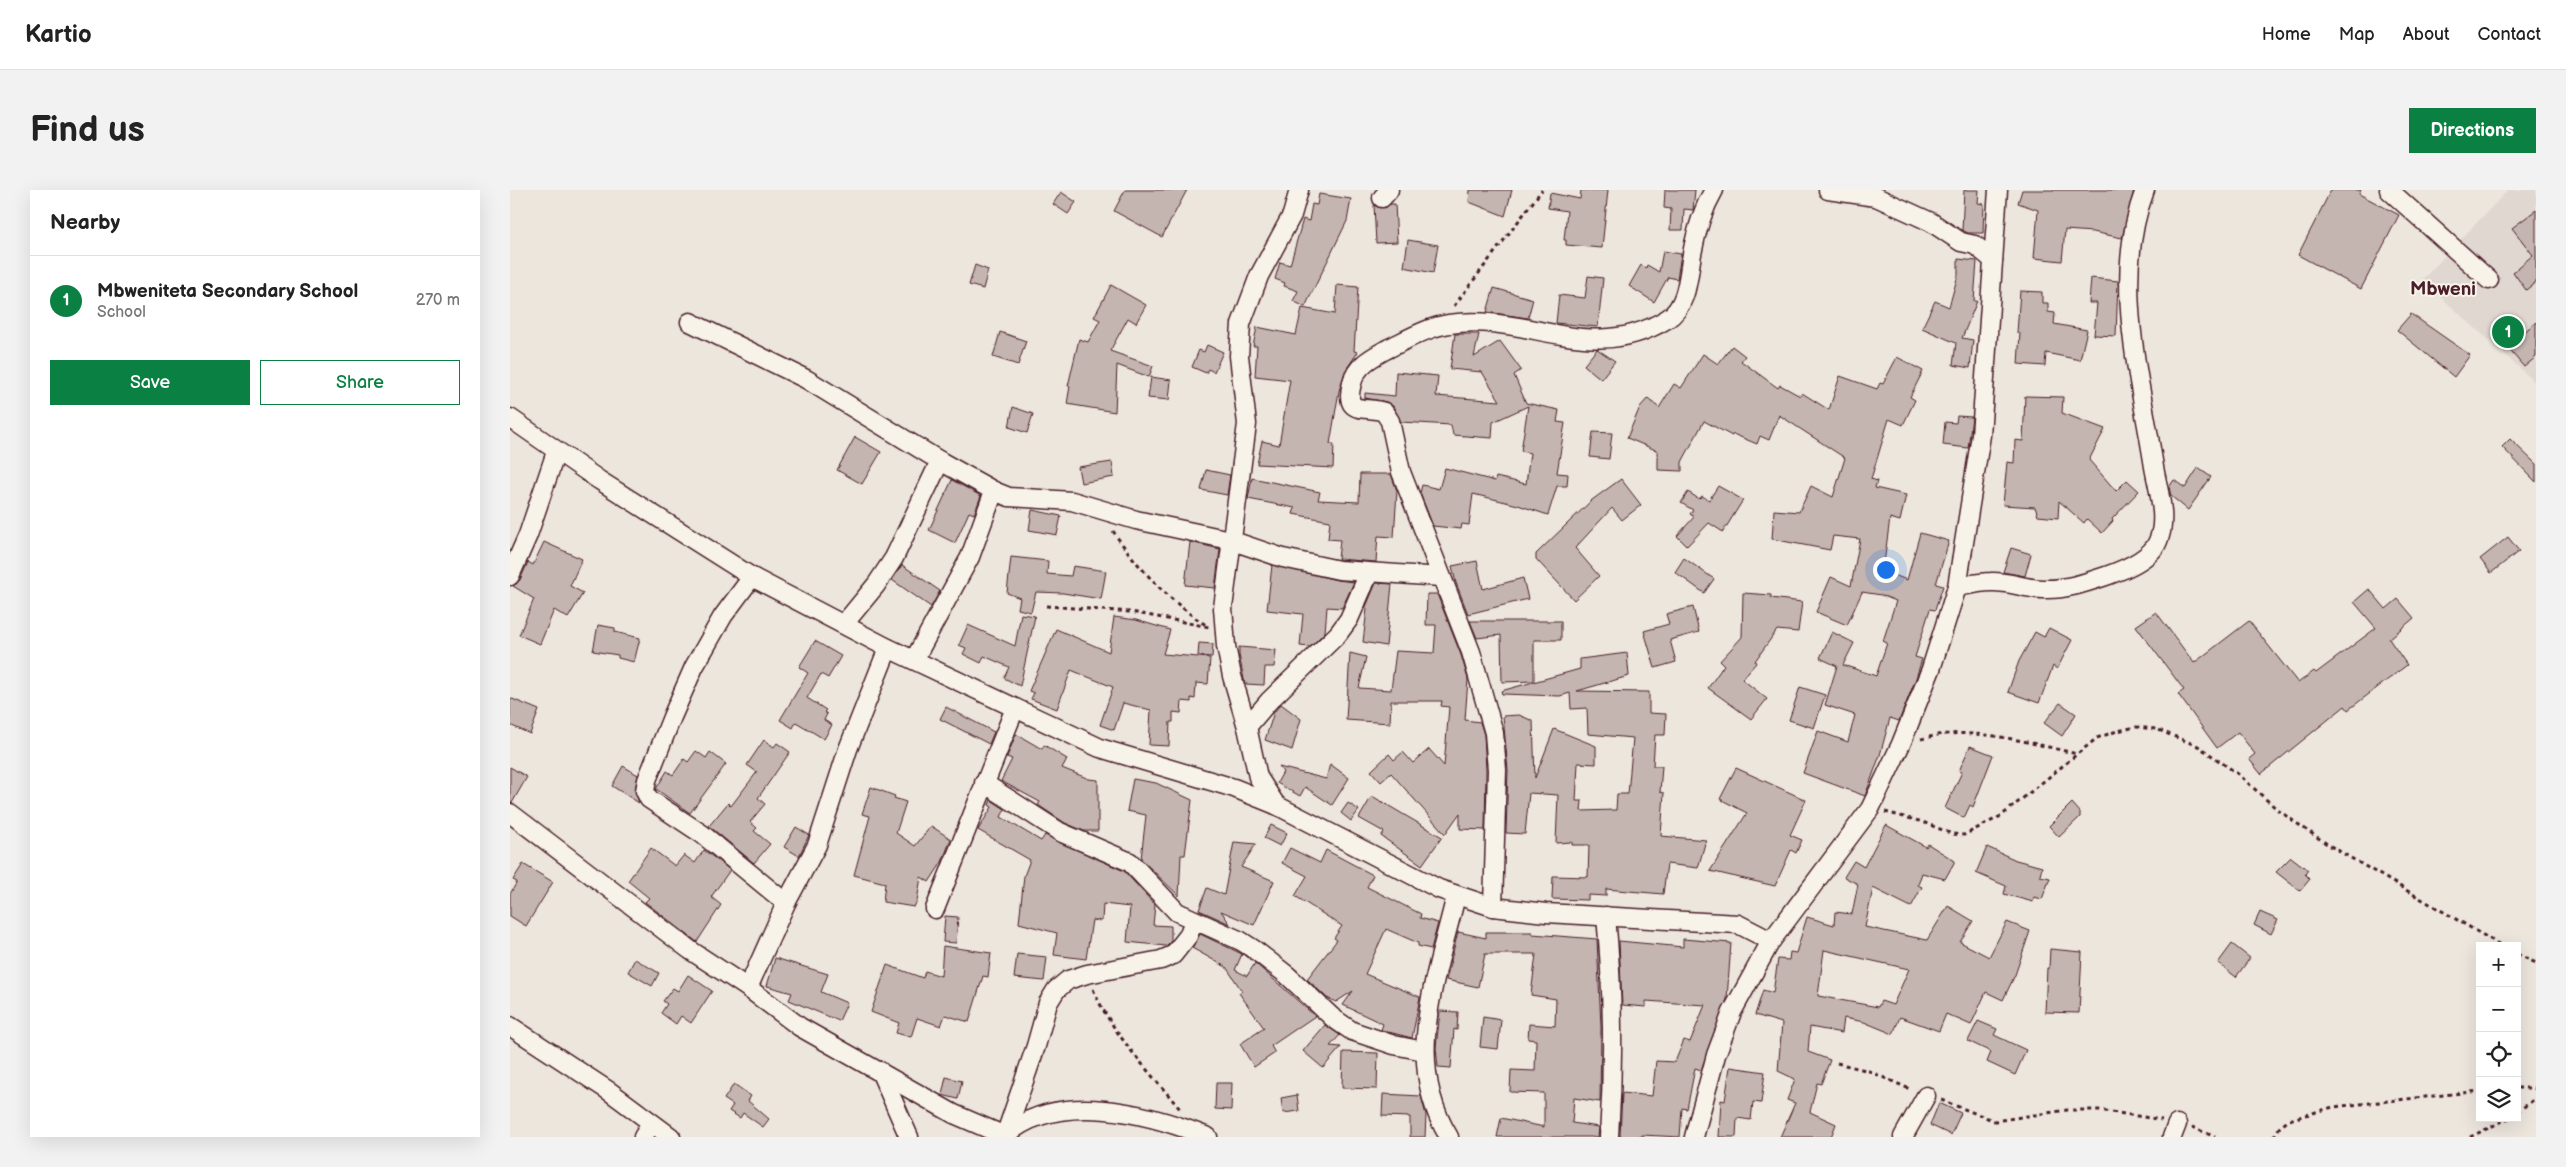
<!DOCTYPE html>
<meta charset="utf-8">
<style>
body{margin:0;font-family:"Balsamiq Sans",sans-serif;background:#f2f2f2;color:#222}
.controls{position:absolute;right:15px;bottom:15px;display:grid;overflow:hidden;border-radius:0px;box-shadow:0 5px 20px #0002}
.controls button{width:45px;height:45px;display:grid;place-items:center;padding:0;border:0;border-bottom:1px solid #e0e0e0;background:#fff;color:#222;font:25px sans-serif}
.you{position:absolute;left:1375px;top:379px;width:18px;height:18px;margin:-12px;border:4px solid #fff;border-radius:50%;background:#1a73e8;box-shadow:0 0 0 8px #1a73e833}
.badge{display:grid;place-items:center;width:32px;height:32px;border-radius:50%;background:#0b8043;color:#fff;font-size:16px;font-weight:700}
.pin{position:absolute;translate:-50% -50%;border:2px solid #fff;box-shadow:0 1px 5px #0006}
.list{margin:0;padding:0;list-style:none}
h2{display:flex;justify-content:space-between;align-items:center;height:65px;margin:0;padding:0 20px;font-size:21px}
h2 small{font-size:16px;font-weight:400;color:#767676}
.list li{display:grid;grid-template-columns:32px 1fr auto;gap:15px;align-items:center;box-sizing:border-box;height:90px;padding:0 20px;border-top:1px solid #e0e0e0}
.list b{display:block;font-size:19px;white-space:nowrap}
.list p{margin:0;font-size:16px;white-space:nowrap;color:#767676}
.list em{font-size:16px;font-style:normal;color:#767676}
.actions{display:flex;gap:10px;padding:15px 20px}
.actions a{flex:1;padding:11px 0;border:1px solid #0b8043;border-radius:0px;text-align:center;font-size:18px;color:#0b8043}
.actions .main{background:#0b8043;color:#fff}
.icon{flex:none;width:28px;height:28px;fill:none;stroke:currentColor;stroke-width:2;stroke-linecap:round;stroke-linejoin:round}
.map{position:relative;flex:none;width:2026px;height:947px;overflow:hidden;border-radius:0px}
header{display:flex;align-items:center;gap:30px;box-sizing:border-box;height:70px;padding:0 25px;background:#fff;border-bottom:1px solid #e0e0e0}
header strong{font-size:24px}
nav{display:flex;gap:28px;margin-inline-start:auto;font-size:18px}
.intro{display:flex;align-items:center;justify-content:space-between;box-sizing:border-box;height:120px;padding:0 30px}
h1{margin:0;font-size:35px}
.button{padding:12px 22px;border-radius:0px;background:#0b8043;color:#fff;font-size:18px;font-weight:700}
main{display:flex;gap:30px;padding:0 30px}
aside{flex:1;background:#fff;border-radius:0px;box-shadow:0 5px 20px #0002}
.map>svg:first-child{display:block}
.built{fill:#e0d7d0}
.building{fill:#c4b5b0;stroke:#4a1f2b;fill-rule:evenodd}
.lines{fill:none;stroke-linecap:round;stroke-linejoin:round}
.minor-casing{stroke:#4a1f2b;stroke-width:21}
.path{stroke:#4a1f2b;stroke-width:3;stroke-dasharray:4 4;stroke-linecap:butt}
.minor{stroke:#f7f3e8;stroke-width:18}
.labels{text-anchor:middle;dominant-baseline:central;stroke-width:4;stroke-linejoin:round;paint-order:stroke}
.quarter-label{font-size:19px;font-weight:bold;fill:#4a1f2b;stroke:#f7f3e8}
</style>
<header>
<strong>Kartio</strong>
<nav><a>Home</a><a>Map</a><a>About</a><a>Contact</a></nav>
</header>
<div class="intro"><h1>Find us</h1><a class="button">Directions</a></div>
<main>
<aside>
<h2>Nearby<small></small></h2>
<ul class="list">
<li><span class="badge">1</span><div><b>Mbweniteta Secondary School</b><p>School</p></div><em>270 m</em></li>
</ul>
<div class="actions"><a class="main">Save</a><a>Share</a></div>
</aside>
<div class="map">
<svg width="2026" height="947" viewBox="0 0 2026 947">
<rect width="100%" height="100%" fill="#ece6dd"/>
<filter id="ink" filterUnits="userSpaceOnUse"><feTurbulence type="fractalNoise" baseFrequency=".02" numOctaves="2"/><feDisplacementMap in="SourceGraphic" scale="10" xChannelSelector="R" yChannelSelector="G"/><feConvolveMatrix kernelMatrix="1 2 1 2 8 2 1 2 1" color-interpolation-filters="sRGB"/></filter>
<g filter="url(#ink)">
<path class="built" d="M1998,0H2026V193L1912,90Z"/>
<g class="building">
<path d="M615,0H677L652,47L604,21Z"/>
<path d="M960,0H1002L995,26L959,12Z"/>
<path d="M1071,0H1098L1092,58L1056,55V50H1054L1057,21L1038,18L1040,3L1070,9Z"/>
<path d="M1155,0H1185L1183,20L1174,19L1173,40H1160L1161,19L1154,18Z"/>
<path d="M1454,0H1469L1468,13L1474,14L1473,43H1458L1452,40Z"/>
<path d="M1512,0H1624L1612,48L1583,42L1555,40L1552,71L1524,68L1528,20L1508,13Z"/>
<path d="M1821,0H1851L1849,4L1889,25L1851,99L1788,65Z"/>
<path d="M551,2L566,12L558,24L543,14Z"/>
<path d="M809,4L841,9L837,31L795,117L783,111L788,101L774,96L775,93L765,89L770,72L780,75L793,29L799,31L802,14L807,15Z"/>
<path d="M881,14H885L887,52L866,53L864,15L870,18Z"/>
<path d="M2026,20V92L2016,100L2003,82L2023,65L2002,38Z"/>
<path d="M898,50L928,55L923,83L894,77Z"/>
<path d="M1153,61L1171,64L1167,89L1158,87L1144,112L1119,96L1131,75L1136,78L1137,75L1149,82Z"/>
<path d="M1448,69L1467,71L1464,111H1467L1452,148L1463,150L1460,178L1443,175L1446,153L1412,138L1425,111L1439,117L1448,85Z"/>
<path d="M465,75L478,80L473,99L459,95Z"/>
<path d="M1078,86L1093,88L1088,137L1046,133L1049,105L1075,108Z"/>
<path d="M1581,88L1608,91L1606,146L1584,145L1587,113H1579Z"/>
<path d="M601,95L636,115L626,133L618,128L600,161L643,176L639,187L607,175L605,222L557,214L560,196H558L569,149L578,152L590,130L584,127Z"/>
<path d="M827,95L848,97L844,161L848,162L835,181L829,201L820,254H824L823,278L747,274L752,251L769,255L780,190L745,186L747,156H743L747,137L786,145L792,118L825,124Z"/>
<path d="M984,98L1023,109L1018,128L977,122Z"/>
<path d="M1510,101L1532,102V113H1538V122L1545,123L1544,134L1577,140L1570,170L1536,163L1535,176L1508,174L1510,143H1507Z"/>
<path d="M1901,124L1960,165L1944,187L1887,140Z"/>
<path d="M2026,132V167L2014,177L1997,157Z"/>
<path d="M490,142L516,151L508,175L483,167Z"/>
<path d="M945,144H969L964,167L990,151L1011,180L1004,185L1016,213L1049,220L1047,232L1055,233L1047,283L1058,284L1057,296H1047L1038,325L1008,315L963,304L959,335L952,334L951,339L923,336L910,303L912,295L929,299L935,278L985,291L986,287L1016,294L1020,263L1011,261L1018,216L983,232L982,248L943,245L941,235L891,232L883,216L877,212L855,208V203L885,206L886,182L928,186L926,206L990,211L972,182L940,179Z"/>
<path d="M697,155L713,162L704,182L698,179L696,183L682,177L689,160L694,162Z"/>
<path d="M1222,156L1235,166L1231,171L1268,198L1270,195L1290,206L1292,203L1319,220L1330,186L1367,199L1370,193L1373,194L1387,167L1413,181L1400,207L1405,210L1393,235L1379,229L1361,289L1367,291L1365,298L1396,305L1390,331L1380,328L1373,381L1397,390L1410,343L1439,351L1426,394L1433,396L1425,420L1420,419L1405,467L1412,469L1406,488L1389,531L1380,528L1370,565L1355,606L1293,583L1308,541L1338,552L1345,525L1315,515L1327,476L1310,468L1322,442L1344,453L1333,475L1366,486L1377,453L1373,451L1386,411L1371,405L1352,402L1337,435L1306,422L1321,387L1341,396L1350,349L1323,346L1320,360L1262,349L1264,320L1289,322L1301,296L1323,307L1335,268L1269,225L1259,250L1250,246L1247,254L1223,244L1222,246L1194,231L1172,272V281L1148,280V261L1117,248L1130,217L1138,208L1149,218L1164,194L1171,198L1193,164L1208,174Z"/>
<path d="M1087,159L1105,171L1091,189L1074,175Z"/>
<path d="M641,187L661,190L659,210L638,208Z"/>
<path d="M1515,206L1553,207L1552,223L1595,239L1579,270L1606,301L1617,290L1629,301L1602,329L1603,331L1592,343L1577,329L1574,333L1549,311L1548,328L1528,326L1525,317L1493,315L1497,272L1504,273L1505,250L1513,251Z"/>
<path d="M503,217L523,224L517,243L499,237Z"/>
<path d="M1447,226L1462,227L1458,258L1433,255L1435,232L1446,233Z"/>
<path d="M1083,242L1102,243L1099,269L1080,267Z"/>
<path d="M345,247L371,262L352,294L327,280Z"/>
<path d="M2000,249L2026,274V292L1992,257Z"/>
<path d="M602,272L604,287L571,293L568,277Z"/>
<path d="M1688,278L1701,287L1678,320L1661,306L1659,297L1664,290L1675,298Z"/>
<path d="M696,280L720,285L717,305L691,300Z"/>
<path d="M850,284H881L887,301L884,347L868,346L866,372L828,369L830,350L818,349L820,331L783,324L785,318L738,309L742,288L810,302L808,310L849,312Z"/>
<path d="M1111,289L1131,315L1112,330L1102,318L1065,358L1089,386L1064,410L1026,369V364L1082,310Z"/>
<path d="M442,290L471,306L464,324L459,322L445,353L419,340Z"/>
<path d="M1208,296L1233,310L1213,342L1199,333L1177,356L1167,346L1184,327L1180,324L1183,320L1171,313L1178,302L1189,309L1192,306L1199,310Z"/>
<path d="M522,320L551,326L547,345L519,340Z"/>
<path d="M1998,347L2009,361L1981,383L1970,369Z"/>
<path d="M34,352L72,369L60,396L73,403L58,428L44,420L30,454L9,445L24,409L3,396L10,390L18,372L23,375Z"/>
<path d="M680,352L710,359L705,398L675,395Z"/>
<path d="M1501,358L1521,364L1515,386L1493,382Z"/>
<path d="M501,367L538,371L537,384L561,386L563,376L596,381L591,409L553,403L526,402L521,422L508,419L510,408L497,403Z"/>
<path d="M1174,368L1204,389L1194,403L1165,382Z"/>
<path d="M967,371L973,399L1013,388L1018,409L958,424L946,393L942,376Z"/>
<path d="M392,375L430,401L421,417L382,390Z"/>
<path d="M762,375L827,390L844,392L832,418L817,417L815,442L800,457L790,456L793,424L757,420Z"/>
<path d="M866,393L882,394L876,456L853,452L857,419H855Z"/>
<path d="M1859,399L1876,419L1888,409L1904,428L1879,449L1897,475L1838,520L1835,516L1751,584L1739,569L1745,564L1728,542L1707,558L1668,504L1674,500L1626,436L1646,422L1684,473L1739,431L1788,493L1804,481L1806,483L1866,438L1844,412Z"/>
<path d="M1233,403L1261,405V408L1292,412L1288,442L1267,440L1245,471L1246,473L1232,489L1257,509L1241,529L1198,498L1214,475L1210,471L1232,447Z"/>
<path d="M917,404H927L951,465L958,489L955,530L970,532L974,545L976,580L975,640L950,639V623L935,644L881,583L871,592L861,581L879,564L884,570L893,562L903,573L919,559L934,576L939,517L931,516L932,511H881L880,533L836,530L840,463L856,467L849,498L881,500L886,461L924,463L926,435H916Z"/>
<path d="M1183,417L1189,442L1160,450L1166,472L1145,478L1134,441L1159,434L1156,424Z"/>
<path d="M511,424L525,426L510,496L494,488L499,477L474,466L471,473L453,464L456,458L449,455L458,435L505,456Z"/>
<path d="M604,427L626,430L660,440L653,464L700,468L698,494L686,493L685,509L681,508V512L672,511L671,523L663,522V532H660L659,556L639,555L641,520L613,513L604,540L590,535L603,497L561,480L547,519L521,509L524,503L519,501L546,439L599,462Z"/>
<path d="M960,431H1051V450H1024V491L992,492L991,445L967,448Z"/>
<path d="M88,435L105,438V442L130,448L124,472L108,468V465L83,461Z"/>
<path d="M1539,438L1562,450L1547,479L1543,476L1529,513L1498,502L1509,471L1525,442L1534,447Z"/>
<path d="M305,451L331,466L318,488L311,484L297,508L316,520L314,522L317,524L314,530L322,535L314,549L286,532L283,538L270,530L298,483L289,477Z"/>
<path d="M689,453L703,454L702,467L688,466Z"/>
<path d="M729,457L766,460L764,477H755L754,495L735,494L729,465Z"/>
<path d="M1117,463L1119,486L1067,501L1139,502V523L1156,524L1155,545H1145L1143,576H1152L1150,602L1154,603L1151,646L1196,650L1188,678L1157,674L1153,704L1096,699V706L1078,705V710L1042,709L1043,686L1078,687L1079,655H1062V652L1046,653L1048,605L1019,603L1015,644L996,643L998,580L993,526L1009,525L1023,531L1025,588L1044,539L1086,556V574L1068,573L1066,611H1072L1071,621L1106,620L1107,604H1118L1123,548L1078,544L1077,518L1061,519L1060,503L1050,506L992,504L991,501L1070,479V469Z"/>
<path d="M1290,497L1315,505L1304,538L1279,530Z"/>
<path d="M0,508L29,520L20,544L0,535Z"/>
<path d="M1550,513L1566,524L1552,546L1534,533Z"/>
<path d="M771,514L791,529L782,560L755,550L764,522Z"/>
<path d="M436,517L484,542L479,554L430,529Z"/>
<path d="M506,544L532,559L534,555L557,569L552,578L579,589L588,590V641H574L555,633L528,615L530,612L491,591L502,569L497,567Z"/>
<path d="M254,550L264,557L267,553L280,562L248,608L255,614L240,632L247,638L244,641L260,654L244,673L199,636L218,613L221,616L247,582L237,575Z"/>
<path d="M1460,556L1483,565L1463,617L1460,615L1454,628L1435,618L1452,582L1449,581Z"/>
<path d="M186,561L196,568L200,562L216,574L180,623L146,599L157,581L163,585L174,569L178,572Z"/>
<path d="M820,574L839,588L822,615L795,597L790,606L767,593L773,582L769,577L816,589Z"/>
<path d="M113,576L128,585L125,600L129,613L102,596Z"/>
<path d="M0,577L17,587L2,613H0Z"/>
<path d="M1226,578L1296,610L1280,645L1292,650L1286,663L1281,660L1265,696L1200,681L1237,623L1210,609Z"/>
<path d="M623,589L646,593L682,610L675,665H671L669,706L631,669L636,625L617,621Z"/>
<path d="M361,597L385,606L384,608L396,612L386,643L405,656L421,636L441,649L432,672L419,692L411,687L407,711L404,717L373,712L375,693L344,685L360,626L352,624Z"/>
<path d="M862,606L932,647L912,675L871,646L874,642L849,628Z"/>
<path d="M481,610L495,619L491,627L531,651L535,645L614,681L645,715L643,735L661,736V751L656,756L617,752L620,717L593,714L592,731L582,730L576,769L544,765L547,743L509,733L514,686L520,670L468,640L482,617L479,615Z"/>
<path d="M838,613L849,620L841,631L831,623Z"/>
<path d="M1562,613L1570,622V627L1549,647L1539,636Z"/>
<path d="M761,635L777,643L770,656L754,648Z"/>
<path d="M1376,635L1416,657L1418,654L1445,671L1435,689L1412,683L1408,695L1412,697L1401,717L1363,698L1355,737L1417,750L1438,716L1463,731L1450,752L1479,767L1497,732L1520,741L1505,785L1493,810L1476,802L1461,835L1436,824L1429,841L1390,827L1383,844L1354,832L1334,828L1332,843L1300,837L1298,862L1320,870L1311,894L1307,893L1300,922L1326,934L1321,947H1270L1285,913L1277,910L1285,889L1268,881L1272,833L1245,825L1253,800L1263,803L1268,769L1279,770L1280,762L1286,763L1297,727L1324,735L1325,722L1342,724L1348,694L1334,687L1344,671L1354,677ZM1314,760L1399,779L1383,815L1371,811L1368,817L1308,806Z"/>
<path d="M286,637L299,645L289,666L274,657Z"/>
<path d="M724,652L746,654L731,677L764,691L744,735L711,721L720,734L689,720L697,698L714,705Z"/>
<path d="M1477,657L1506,670L1532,677L1530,686L1540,688L1532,709L1524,707L1523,712L1494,704L1496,696L1466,683Z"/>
<path d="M141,658L165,676L174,665L185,673L194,660L220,680L201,707L211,715L187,752L135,712L139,708L118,691Z"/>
<path d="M780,658L810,673L816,660L863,685L857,697L911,724L910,728L928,733L921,759L908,756V753L876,739L855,784L910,807L902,848L871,840L873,834L833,815L843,801L826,812L817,808L797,789L827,750L824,748L832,736L785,706L797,686L772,673Z"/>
<path d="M1781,667L1798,680L1795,684L1800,689L1790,701L1766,682Z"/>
<path d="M13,674L43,692L16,736L0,726V704L7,692L3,690Z"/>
<path d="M1750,722L1768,730L1761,744L1744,735Z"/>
<path d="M435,726L448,727L446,753L433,752Z"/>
<path d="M948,742L976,748V742H1022V744L1087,749L1091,837L1090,912L1064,908L1062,933L1089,937L1088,947H987L991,928L1034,937V903L1000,902L1001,880L1025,881L1026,850L1018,849L1019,834L1045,836L1046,809L1021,805L1026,764H975L968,797L936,790Z"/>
<path d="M690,744L732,764L725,780L737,786L745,773L805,826L761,856L765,863L744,877L730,854L754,838L729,803L732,801L716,777L682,758Z"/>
<path d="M1173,749L1221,753L1217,809L1191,880L1185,878L1177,919L1172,918L1170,947L1132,945V947H1110L1112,903L1142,906L1146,871L1165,872L1174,850L1180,852L1195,815L1136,811V817L1112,815L1109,751L1173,757Z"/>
<path d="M1722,754L1740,768L1726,787L1708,773Z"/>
<path d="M433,756L481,763L478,787L473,786L459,832L435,825L431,836L407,828L401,847L386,843L389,833L361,822L377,775L413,788L415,781L431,786Z"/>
<path d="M1540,759L1572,762L1569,823L1535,822L1537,778H1539Z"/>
<path d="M507,764L537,767L534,791L504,788Z"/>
<path d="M265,768L318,784L311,802L337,813L329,831L279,810L282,803L257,796Z"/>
<path d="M125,769L149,783L142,796L118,782Z"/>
<path d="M178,785L202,801L181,833L171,826L166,834L151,823L157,814L153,811L163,798L168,801Z"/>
<path d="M930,821L948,822L947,840L944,839L941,878L928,877L926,858Z"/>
<path d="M973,827L991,830L988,859L970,857Z"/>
<path d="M1468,831L1487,839L1484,845L1516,860L1505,885L1477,872L1481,862L1458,851Z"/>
<path d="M815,835L830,845L820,856L831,857L813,878L793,861Z"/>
<path d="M833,862L868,863L867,899L832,898Z"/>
<path d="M1220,877L1255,882L1251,913L1243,912L1241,930L1227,928L1226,947H1209L1211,910L1215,911Z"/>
<path d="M436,887L452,891L448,909L432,905Z"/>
<path d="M706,893H722L721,920L705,919Z"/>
<path d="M224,894L241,906L238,911L259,929L253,937L233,923L230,928L219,921L223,915L214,909Z"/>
<path d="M873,904L911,906L916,925L915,947H900V927L872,926Z"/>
<path d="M787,905L789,921L773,923L771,908Z"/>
<path d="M1429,913L1451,923L1441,945L1420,935Z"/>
</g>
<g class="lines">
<defs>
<g id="minor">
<path d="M1318,0L1366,7L1421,32L1451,52L1465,55L1483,70"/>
<path d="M1879,0L1979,90"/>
<path d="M872,8L879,0"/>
<path d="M180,132L296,189L430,271L484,301L499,307L562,311L626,330L720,350L773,368L829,380L931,387"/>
<path d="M0,228L89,290L242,387L378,458L590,558L724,598L766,615L929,699L983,717L1036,723L1228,734L1261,751"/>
<path d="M0,386L18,345L46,262"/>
<path d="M242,387L213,426L184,477L162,527L137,590L135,601L139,609L192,644L276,713"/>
<path d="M1447,397C1458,395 1470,392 1481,392C1498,391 1516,399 1533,399C1555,400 1575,393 1596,386C1613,380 1641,369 1648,351C1658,329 1648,300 1644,277C1630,186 1601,89 1635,0"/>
<path d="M334,434L366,395L384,368L430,271"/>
<path d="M404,470L460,367L484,301"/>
<path d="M737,537L759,511L828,444L839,429L859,383"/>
<path d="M474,593L550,642L620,672L667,722L731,751L745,760L777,785L823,828L842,841L884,855L914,861"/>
<path d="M766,615L748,587L737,537L722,486L716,456L713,418L737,234L729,166L731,134L749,86L782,25L789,0"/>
<path d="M0,623L180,760L238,798L290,837L444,924L495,946C548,899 638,923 698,947"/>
<path d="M983,717L987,580L984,543L961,462L891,282L880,231L874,222C855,215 833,227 842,193C847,174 863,167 879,158C898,149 918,137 939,134C1017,122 1081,176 1157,129C1178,116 1178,86 1182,64C1186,42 1193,19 1204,0"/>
<path d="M425,719L505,518"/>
<path d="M1096,726C1103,800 1104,873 1099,947"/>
<path d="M238,798L276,713L307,655L338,559L378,458"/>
<path d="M0,836L99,901L161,947"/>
<path d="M370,881L399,947"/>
<path d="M495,946L526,856L538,813L546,800L558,790L577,784L651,770L663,765L678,746L684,731"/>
<path d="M133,947L141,934"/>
<path d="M939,947C892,871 927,785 946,706"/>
<path d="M1184,947L1206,865L1222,822L1261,751L1360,619L1391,554L1421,479L1447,397L1471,245L1488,0"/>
<path d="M1393,947L1416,906"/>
<path d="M1662,947L1667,934"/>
</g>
</defs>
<use href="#minor" class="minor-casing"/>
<g class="path">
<path d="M944,116L1032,0"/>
<path d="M603,341C627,377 659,411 696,435"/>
<path d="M536,416L621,422L699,437"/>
<path d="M1411,549C1420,547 1429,544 1438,544C1480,541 1526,554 1567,564"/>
<path d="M1375,622L1413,632L1442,644L1454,645L1491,626L1587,548L1607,541L1626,537L1646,539L1688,556L1728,584L1769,621L1817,654L1992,756"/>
<path d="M2007,764L2026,773"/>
<path d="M583,799C602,844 639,881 670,919"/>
<path d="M1327,873L1359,881L1402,900"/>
<path d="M2007,898H2026"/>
<path d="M1431,910L1485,931L1557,920H1589L1652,930"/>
<path d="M2007,922L2026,908"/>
<path d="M1682,937L1705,947"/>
<path d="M1764,947L1769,938L1779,930L1823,917L1970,901"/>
<path d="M1960,947L1999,928"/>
</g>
<use href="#minor" class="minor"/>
</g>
</g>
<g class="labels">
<g class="quarter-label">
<text x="1933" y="99">Mbweni</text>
</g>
</g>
</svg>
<div class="controls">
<button>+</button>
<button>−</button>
<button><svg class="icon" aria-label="locate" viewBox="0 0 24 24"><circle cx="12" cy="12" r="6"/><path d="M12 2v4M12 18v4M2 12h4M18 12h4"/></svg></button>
<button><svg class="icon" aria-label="layers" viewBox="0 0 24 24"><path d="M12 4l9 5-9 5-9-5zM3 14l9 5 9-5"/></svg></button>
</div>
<div class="you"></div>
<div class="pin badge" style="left:1998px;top:142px">1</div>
</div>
</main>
